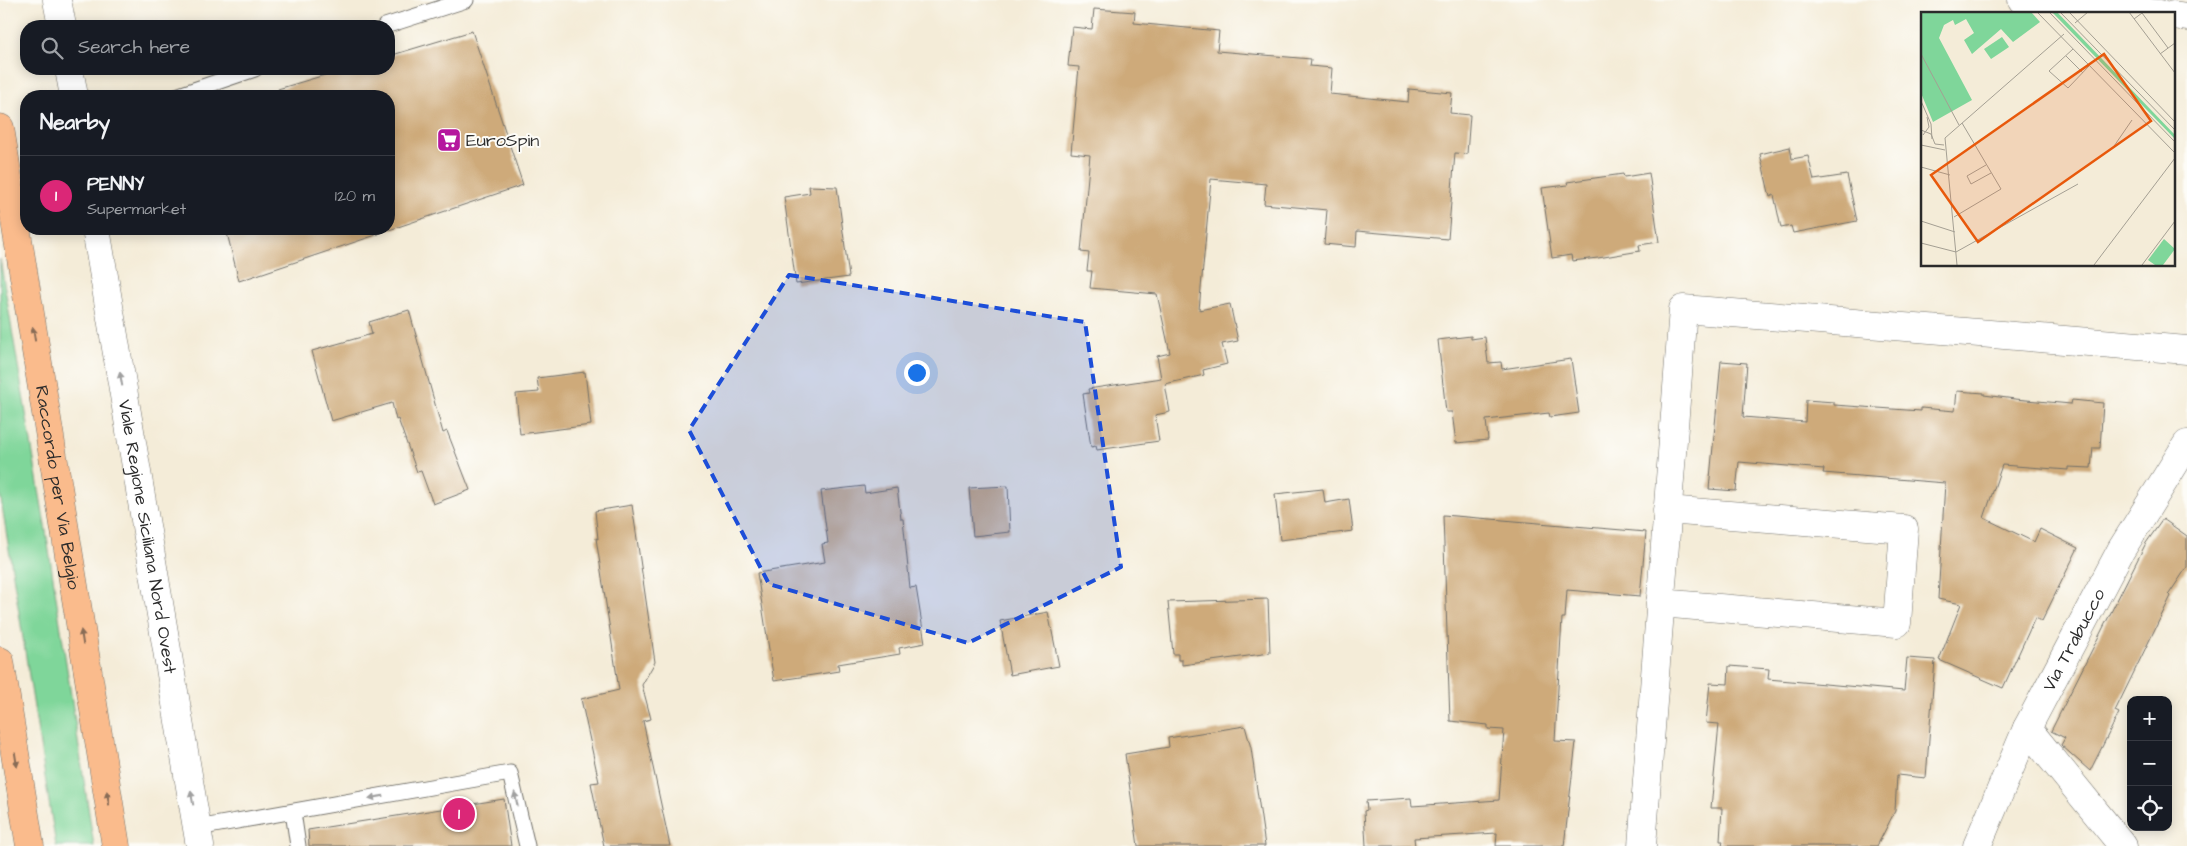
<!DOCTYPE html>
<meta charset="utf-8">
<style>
body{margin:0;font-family:"Architects Daughter",sans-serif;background:#20242c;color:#f1f3f6}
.controls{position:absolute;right:15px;bottom:15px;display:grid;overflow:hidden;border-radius:10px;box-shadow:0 2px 12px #0003}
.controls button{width:45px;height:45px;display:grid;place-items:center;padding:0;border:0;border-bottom:1px solid #363941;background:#171b24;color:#f1f3f6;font:25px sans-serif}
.you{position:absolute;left:916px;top:372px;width:18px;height:18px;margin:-12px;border:4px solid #fff;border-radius:50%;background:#1a73e8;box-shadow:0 0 0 8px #1a73e833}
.badge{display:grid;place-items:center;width:32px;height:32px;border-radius:50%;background:#db2777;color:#fff;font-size:16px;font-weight:700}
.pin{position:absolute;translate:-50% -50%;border:2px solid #fff;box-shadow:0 1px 5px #0006}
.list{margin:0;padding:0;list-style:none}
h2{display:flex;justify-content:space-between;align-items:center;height:65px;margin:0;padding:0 20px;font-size:21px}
h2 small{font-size:16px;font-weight:400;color:#9ea1a6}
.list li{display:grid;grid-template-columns:32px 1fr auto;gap:15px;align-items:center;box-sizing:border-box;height:80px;padding:0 20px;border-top:1px solid #363941}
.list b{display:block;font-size:19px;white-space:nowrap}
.list p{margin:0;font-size:16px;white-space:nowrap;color:#9ea1a6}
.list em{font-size:16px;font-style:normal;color:#9ea1a6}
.icon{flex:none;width:28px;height:28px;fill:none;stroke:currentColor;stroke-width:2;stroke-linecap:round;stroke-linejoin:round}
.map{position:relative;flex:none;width:2187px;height:846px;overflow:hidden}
.search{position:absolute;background:#171b24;box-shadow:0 2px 12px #0003;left:20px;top:20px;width:375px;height:55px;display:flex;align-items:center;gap:12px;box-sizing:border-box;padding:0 18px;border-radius:20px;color:#9ea1a6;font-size:19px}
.panel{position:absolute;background:#171b24;box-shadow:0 2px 12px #0003;left:20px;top:90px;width:375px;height:145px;border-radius:20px}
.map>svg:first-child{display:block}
.green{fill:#7fd69a;stroke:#558062}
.building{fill:#ceaa7a}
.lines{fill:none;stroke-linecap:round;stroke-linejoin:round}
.service-casing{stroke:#716f68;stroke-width:17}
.minor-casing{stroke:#716f68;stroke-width:29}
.tertiary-casing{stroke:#716f68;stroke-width:29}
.motorway-casing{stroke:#716f68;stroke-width:29}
.service{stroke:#fff;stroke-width:15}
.minor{stroke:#fff;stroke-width:28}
.tertiary{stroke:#fff;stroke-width:28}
.motorway{stroke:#fabb8c;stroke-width:28}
.oneway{fill:#886c57}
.oneway2{fill:#a0a0a0}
.marked{fill:#1d4ed8;fill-opacity:0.2;stroke:#1d4ed8;stroke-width:4;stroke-dasharray:10 6;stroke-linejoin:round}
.labels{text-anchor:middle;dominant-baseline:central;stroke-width:4;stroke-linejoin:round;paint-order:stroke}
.poi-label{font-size:18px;fill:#2b2b2b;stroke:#fdfcf7;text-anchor:start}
.street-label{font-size:18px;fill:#2b2b2b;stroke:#fdfcf7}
.inset-road{fill:none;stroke:#a49f93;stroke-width:1}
.view{fill:#e8590c;fill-opacity:0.15;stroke:#e8590c;stroke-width:2.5}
.inset-edge{fill:none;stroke:#2b2b2b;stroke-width:2.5}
</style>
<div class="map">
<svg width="2187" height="846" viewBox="0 0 2187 846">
<rect width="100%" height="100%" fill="#fdfcf7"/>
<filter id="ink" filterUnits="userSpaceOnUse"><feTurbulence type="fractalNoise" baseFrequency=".02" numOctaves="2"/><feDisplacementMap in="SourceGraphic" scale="10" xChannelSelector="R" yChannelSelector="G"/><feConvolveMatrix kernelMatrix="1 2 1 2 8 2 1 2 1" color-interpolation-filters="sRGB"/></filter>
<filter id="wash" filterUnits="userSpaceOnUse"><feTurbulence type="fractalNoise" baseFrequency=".0096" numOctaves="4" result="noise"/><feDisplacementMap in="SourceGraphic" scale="20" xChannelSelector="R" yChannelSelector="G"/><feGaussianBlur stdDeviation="1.12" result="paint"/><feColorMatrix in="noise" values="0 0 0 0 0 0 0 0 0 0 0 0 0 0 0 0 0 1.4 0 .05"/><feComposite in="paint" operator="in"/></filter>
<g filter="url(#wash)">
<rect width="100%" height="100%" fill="#f4ecd8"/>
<path class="green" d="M0,259L46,531L94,846H56L0,493Z"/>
<g id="blocks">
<g class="building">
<path d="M1094,9L1135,12L1134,23L1219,31L1217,51L1311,59L1310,66L1332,68L1330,94L1408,102L1409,89L1452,93L1450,113L1470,115L1467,154L1455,153L1448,239L1357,231L1356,247L1324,244L1327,210L1264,204L1266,184L1211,179L1199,310L1230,304L1238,341L1222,344L1227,364L1203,370L1204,375L1165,384L1170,412L1155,415L1159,441L1097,450L1096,446L1091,447L1083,394L1089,393L1088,389L1161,378L1157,356L1170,353L1157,294L1090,288L1092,271H1087L1089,253L1081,252L1090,155L1071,153L1079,67L1068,66L1072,27L1092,29Z"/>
<path d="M472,31L523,185L389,230V96H279L278,89L345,69H389V56Z"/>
<path d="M1790,147L1792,159L1808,156L1814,180L1847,175L1857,221L1793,233L1791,226L1781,228L1774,195L1770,197L1760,154Z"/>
<path d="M1649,173L1659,242L1639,245L1640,251L1598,258L1572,261L1571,255L1552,258L1542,188L1568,185L1567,182L1623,174L1624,177Z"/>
<path d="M809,186L837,187L849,277L796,284L784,197L810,193Z"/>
<path d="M226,229H379V234L239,281Z"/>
<path d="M409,310L443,433L447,431L470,490L433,504L421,471L417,472L398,419L396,420L392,403L331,421L312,351L372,334L369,322Z"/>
<path d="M1471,336V339L1485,337L1488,363L1501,362L1502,369L1571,359L1579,413L1550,417L1549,413L1486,420L1488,440L1456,443L1452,412H1446L1438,340Z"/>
<path d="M1721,361L1747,363L1743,417L1805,422L1806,400L1834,402V405L1921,411V408L1955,411L1957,391L1984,393V395L2015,399L2071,404L2072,400L2103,403L2100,448H2093L2091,468L2068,467V470L2002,465L1984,518L2034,542L2040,529L2078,548L2042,621L2035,618L2003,688L1939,660L1961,604L1938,599L1945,483L1823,473L1824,469L1739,462L1736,491L1709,489Z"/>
<path d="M585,372L591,425L520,434L516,394L539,392L537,378Z"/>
<path d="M864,486L865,493L897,488L901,519H903L910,588L916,587L925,643L899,648L900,654L838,664L839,671L774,681L757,573L825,562L822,544L828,543L821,491Z"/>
<path d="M1008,486L1010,532L973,536L969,488Z"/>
<path d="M1323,489L1325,503L1349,499L1353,531L1280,540L1275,494Z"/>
<path d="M632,505L655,662L642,685L651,719L643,721L670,846H604L591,783L599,782L581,699L619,690L596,538L598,539L595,511Z"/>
<path d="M1443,515L1646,532L1640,596L1567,590L1565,618H1562L1555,741L1576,742L1564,846H1496L1497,833L1414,838L1415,846H1366L1364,811L1367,810L1366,801L1411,798L1412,806L1499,800L1504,730L1488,729V725L1450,721Z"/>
<path d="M2163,519L2187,536V567L2169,594L2171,596L2115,711L2119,713L2090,771L2061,745L2065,738L2051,731L2146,543Z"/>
<path d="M1268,599L1270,653L1182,665V660H1178V654H1173L1168,602Z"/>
<path d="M1048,612L1059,666L1010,675L1000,621Z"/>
<path d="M1907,658L1935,660L1926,778L1897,775L1895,811L1877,846H1722L1723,841H1720L1722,808H1711L1719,724L1706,723L1710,683L1728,684L1729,666L1769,669L1768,679L1904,691Z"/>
<path d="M1245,726L1251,748L1265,846H1138L1125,754L1169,747L1168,738Z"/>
<path d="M504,799L511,846H309L308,830Z"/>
</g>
</g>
</g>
<g filter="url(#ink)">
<use href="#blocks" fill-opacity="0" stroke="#716f68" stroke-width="1"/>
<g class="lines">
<defs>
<g id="service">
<path d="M385,26L466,0"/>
<path d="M176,96L255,69"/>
<path d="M293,812L298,846"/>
<path d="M197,828L510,773L527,846"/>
</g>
<g id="minor">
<path d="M2022,0L2159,14"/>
<path d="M2173,15L2187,17"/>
<path d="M1660,603L1897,623L1904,529L1667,510"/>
<path d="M2027,728L2123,846"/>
<path d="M1642,846L1683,309L2187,350"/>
<path id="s1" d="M1977,846L2027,728L2121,550L2187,444"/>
</g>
<g id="tertiary">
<path d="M57,0L62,26"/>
<path d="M69,69L74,96"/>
<path id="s2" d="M96,229L200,846"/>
</g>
<g id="motorway">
<path id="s3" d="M0,128L116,846"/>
<path d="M0,661L30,846"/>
</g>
</defs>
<use href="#service" class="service-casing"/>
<use href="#minor" class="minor-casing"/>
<use href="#tertiary" class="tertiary-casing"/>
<use href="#motorway" class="motorway-casing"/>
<use href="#service" class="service"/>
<use href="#minor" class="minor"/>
<use href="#tertiary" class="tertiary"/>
<use href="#motorway" class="motorway"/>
</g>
<defs><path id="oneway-solid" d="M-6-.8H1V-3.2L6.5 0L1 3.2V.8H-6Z" transform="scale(1.25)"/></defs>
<g class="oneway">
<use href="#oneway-solid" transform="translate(34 334) rotate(-99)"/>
<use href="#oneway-solid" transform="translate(82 637) rotate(-99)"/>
<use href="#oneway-solid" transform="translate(16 760) rotate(81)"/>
<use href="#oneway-solid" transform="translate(108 798) rotate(-99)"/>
</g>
<g class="oneway2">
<use href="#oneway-solid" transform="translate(121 379) rotate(-100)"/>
<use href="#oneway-solid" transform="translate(376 797) rotate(170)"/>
<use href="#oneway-solid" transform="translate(192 798) rotate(-100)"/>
<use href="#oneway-solid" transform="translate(516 799) rotate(-103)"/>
</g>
</g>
<path class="marked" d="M789,275L1085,322L1121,567L968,643L769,584L689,430Z"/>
<defs>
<symbol id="supermarket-square" viewBox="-11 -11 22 22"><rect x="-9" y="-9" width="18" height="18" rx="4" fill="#b5179e" stroke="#fdfcf7"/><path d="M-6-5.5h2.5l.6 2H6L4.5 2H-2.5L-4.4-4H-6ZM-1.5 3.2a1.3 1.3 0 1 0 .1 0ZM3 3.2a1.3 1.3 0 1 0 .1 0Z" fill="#fff"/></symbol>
</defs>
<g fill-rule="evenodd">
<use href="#supermarket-square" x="435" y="126" width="28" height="28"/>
</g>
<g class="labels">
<g class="poi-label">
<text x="466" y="140">EuroSpin</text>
</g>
<g class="street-label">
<text stroke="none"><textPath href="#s3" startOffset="364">Raccordo per Via Belgio</textPath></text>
<text stroke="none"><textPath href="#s2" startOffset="312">Viale Regione Siciliana Nord Ovest</textPath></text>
<text stroke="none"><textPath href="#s1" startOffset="228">Via Trabucco</textPath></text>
</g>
</g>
<g transform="translate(1921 12)">
<rect width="254" height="254" fill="#f4ecd8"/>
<path d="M0,0H110L119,10L92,30L80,17L51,42L43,28L53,21L45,7L34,13L32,8L23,13L18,26L51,88L12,110L0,81ZM131,0H136L254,123V127ZM81,25L88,35L70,47L63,37ZM243,227L254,237L242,253H234L227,248Z" fill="#7fd69a"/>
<path class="inset-road" d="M116,0L254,141M128,0L254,130M139,0L254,118M148,0L254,110M208,0L254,61M213,7L221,1L247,36M154,11L167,0M152,37L128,59L147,76L168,54M0,42L38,113M239,42L254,31M145,44L162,61M0,89L10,112L11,127M0,118L10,122L14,132L23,133M2,123L8,115L6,105M0,133L24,138M191,137L211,108M65,153L46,164L50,172L70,161M0,155L29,163M33,205L80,177L41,111M0,209L34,220M0,231L35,240L157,172M36,253L24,126L143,22M173,253L254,146M221,253L254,209"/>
<path class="view" d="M183,42L230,109L57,230L10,163Z"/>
<rect width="254" height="254" class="inset-edge"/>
</g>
</svg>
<div class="controls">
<button>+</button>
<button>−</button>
<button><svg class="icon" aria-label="locate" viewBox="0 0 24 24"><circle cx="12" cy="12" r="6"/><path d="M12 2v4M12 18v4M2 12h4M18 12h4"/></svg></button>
</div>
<div class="you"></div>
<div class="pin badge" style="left:459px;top:814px">1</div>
<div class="search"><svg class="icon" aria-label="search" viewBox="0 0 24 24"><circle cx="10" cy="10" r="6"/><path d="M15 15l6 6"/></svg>Search here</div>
<section class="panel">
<h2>Nearby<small></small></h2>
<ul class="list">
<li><span class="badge">1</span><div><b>PENNY</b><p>Supermarket</p></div><em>120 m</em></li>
</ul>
</section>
</div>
